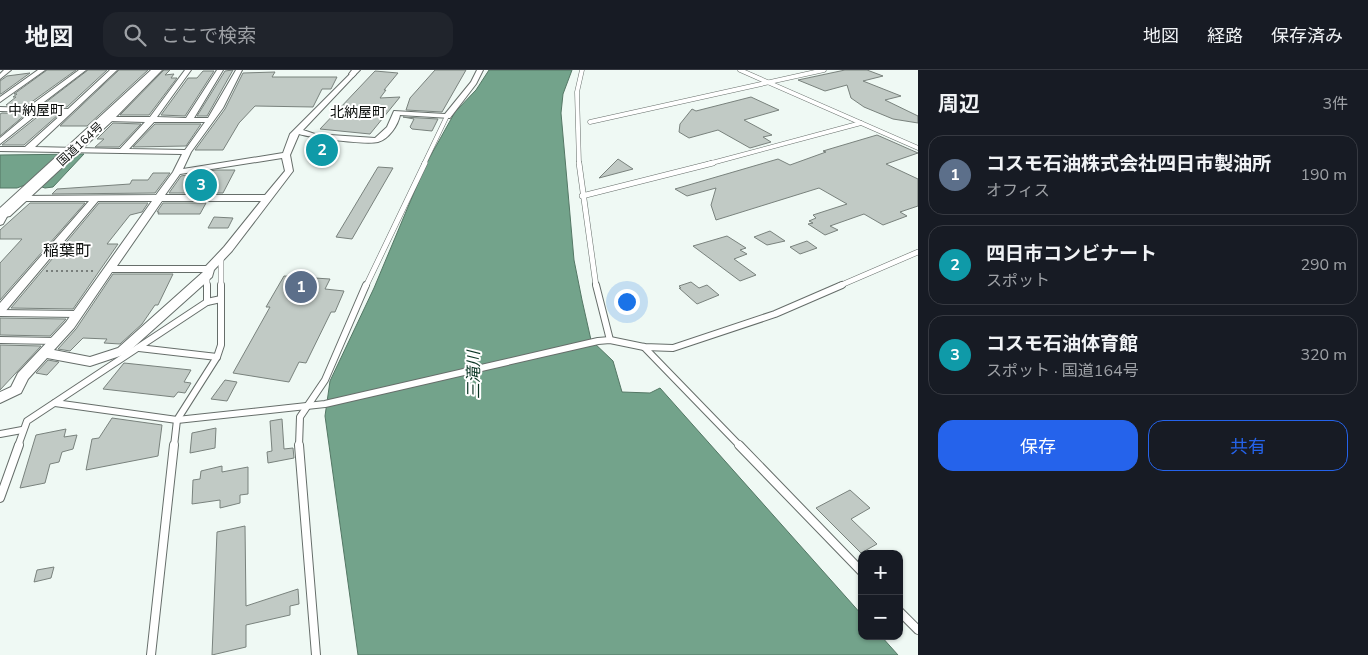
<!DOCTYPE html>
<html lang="ja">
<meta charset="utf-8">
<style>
body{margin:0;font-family:"Nunito Sans","Noto Sans JP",sans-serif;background:#20242c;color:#f1f3f6}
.controls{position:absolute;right:15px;bottom:15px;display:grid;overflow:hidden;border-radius:10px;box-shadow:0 1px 4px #0004}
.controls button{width:45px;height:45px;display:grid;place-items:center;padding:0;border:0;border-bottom:1px solid #363941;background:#171b24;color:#f1f3f6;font:25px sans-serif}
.you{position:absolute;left:626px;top:231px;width:18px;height:18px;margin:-12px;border:4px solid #fff;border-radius:50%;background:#1a73e8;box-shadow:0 0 0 8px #1a73e833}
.badge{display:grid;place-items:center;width:32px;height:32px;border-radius:50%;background:#2563eb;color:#fff;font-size:16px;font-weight:700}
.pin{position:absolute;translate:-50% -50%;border:2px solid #fff;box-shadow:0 1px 5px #0006}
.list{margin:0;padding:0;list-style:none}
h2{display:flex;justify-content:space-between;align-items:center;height:65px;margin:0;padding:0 20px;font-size:21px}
h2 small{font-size:16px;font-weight:400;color:#9ea1a6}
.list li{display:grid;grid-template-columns:32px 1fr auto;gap:15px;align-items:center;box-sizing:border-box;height:80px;margin:0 10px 10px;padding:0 10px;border:1px solid #363941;border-radius:15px}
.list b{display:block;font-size:19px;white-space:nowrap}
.list p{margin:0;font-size:16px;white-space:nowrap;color:#9ea1a6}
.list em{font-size:16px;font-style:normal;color:#9ea1a6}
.actions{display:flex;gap:10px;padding:15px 20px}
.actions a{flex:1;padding:11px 0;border:1px solid #2563eb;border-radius:15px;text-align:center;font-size:18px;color:#2563eb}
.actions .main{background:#2563eb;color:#fff}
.icon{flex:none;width:28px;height:28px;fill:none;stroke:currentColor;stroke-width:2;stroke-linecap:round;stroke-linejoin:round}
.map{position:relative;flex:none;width:918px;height:585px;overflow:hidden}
header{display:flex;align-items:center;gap:30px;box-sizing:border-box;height:70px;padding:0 25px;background:#171b24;border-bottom:1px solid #363941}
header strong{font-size:24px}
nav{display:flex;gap:28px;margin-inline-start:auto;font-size:18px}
.search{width:350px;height:45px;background:#20242c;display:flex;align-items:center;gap:12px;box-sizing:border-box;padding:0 18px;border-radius:15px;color:#9ea1a6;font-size:19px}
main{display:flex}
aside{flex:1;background:#171b24}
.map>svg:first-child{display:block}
.water{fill:#73a38b;stroke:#547765}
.building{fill:#c1cac5;stroke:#79827d}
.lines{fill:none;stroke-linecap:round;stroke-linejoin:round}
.service-far3-casing{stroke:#666e6a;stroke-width:5}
.service-far2-casing{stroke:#666e6a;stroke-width:6}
.service-far1-casing{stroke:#666e6a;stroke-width:8}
.service-casing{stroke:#666e6a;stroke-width:10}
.minor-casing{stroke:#666e6a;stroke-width:2}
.tertiary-casing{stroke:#666e6a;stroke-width:2}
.trunk-casing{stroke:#666e6a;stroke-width:2}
.path{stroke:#787e7b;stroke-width:2;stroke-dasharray:2 3;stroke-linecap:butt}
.service-far3{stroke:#fff;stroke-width:4}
.service-far2{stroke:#fff;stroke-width:5}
.service-far1{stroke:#fff;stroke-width:6}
.service{stroke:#fff;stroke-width:8}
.minor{fill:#fff;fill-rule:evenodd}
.tertiary{fill:#fff;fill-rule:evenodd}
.trunk{fill:#fff;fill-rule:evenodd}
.labels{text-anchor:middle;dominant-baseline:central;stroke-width:4;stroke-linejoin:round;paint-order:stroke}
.far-street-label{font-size:12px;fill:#0c0f0d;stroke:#fff}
.far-neighbourhood-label{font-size:14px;fill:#0c0f0d;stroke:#fff}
.neighbourhood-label{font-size:16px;fill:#0c0f0d;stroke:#fff}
.water-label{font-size:16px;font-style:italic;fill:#0a3524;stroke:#fff}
</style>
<header>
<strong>地図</strong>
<div class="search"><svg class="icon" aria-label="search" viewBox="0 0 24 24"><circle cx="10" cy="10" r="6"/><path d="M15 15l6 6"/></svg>ここで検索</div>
<nav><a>地図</a><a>経路</a><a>保存済み</a></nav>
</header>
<main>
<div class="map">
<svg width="918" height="585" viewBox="0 0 918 585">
<rect width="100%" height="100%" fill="#eff9f4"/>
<g class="water">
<path d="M489,0H572L563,24L561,43L574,190L582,230L591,270L613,291L622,322L650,323L660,318L862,545V566H881L898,585H358L325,346L330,311L374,218L426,94L455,42L476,20Z"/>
<path d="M84,84L53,117L45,118L30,113L17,118H0V85Z"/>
</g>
<g class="building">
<path d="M47,0H76L26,36L6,35L16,27H13L17,24H14Z"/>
<path d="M88,0H107L67,37L41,36Z"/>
<path d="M119,0H148L87,56H60Z"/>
<path d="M164,0H170L165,5L174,4L171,8H177L149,45H120Z"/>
<path d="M233,0L207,46H197L225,1Z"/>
<path d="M435,0H466L442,42L406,40L410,28Z"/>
<path d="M845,0H867L883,6L863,11L901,26L885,30L918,46V53L893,49L864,37L851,28L847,15L825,21L798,10Z"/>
<path d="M203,1H214L185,46L161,45L188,8H197Z"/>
<path d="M375,1L398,3L384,20H386L380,28L400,27L370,64L320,59Z"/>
<path d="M275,2L272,7H337L331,19H322L313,37L255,36L239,53L223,80H195L225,39L243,3Z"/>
<path d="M30,3L1,24H0V11L7,6Z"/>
<path d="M751,27L779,40L744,50L772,65L763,67L771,72L750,78L718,60L689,68L679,62L680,54L692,39L696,41Z"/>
<path d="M2,43L26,44L0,66V44Z"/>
<path d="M41,44L58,45L24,75H2Z"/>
<path d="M403,47L438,49L432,61L412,59L410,57L414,49Z"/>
<path d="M113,53L141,54L119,77H95L104,69H97Z"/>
<path d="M155,54H201L186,76L133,77Z"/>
<path d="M877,65L918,83L886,94L918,109V136L900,142L907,146L883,155L864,144L830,156L838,160L825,165L808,154L813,153L809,151L816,148L813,145L847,134L819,118L716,150L711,135L716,118L687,126L675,119L778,89L790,95L826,82L823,81Z"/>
<path d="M618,89L633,99L599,108Z"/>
<path d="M378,97L393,98L352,169L336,167Z"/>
<path d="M216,100H235L223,123H169L181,106Z"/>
<path d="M153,103H170L155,123L52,124L57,119L130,114L132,110H148Z"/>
<path d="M30,133H85L0,230V193L22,169H0V160Z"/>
<path d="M99,133H148L142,142L130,145L107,174H118L73,239L11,238Z"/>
<path d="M163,133H206L200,144H158L159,142H157Z"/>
<path d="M214,147L233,148L228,158H208Z"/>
<path d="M770,161L785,171L767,175L754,167Z"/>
<path d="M727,166L746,178L740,180L747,184L734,189L756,205L740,211L693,176Z"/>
<path d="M807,171L817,178L800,184L790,177Z"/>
<path d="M113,204H173L158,235H155L142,254L120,274L104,273L107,269L83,268L70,281L58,279L76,259Z"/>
<path d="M284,206L330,209L325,219L344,221L335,242H331L306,293L299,292L289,312L233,303L270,237H266Z"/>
<path d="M691,212L699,218L707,215L719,225L697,234L679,218H681L679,216Z"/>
<path d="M0,248L66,249L50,266L0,265Z"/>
<path d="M0,275L41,276L0,320Z"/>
<path d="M48,290L59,292L47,305L36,303Z"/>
<path d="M124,293L191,300L184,312L191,313L185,323L178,322L174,327L103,319Z"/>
<path d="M225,310L237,312L227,331L211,329Z"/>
<path d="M112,348L162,355L158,386L86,400L92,369L99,368Z"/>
<path d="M282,349L284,379L293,378L294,388L268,393L267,382L272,381L270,351Z"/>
<path d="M216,358L215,378L190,383L192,363Z"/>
<path d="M66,359L64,367L77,365L73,379L62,382L59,392L50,394L45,413L20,418L36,365Z"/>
<path d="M222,396V402L248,397V424L240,425V433L220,438V430L192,434L193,410L200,409L201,401Z"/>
<path d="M850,420L870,438L851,449L877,474L861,483L816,438Z"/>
<path d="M245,456L246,536L298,519L299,534L290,536V545L246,555V577L212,585L217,462Z"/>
<path d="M54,497L51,508L34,512L37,500Z"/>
</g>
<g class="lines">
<defs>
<g id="service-far3">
<path d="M740,0L918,78"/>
<path d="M590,52L824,0"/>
<path d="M424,94L447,46"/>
<path d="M579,94L577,22L582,0"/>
<path d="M708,94L861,53"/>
</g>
<g id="service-far2">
<path d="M579,93L596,216"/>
<path d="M582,126L713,93"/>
<path d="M221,187V216"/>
<path d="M207,206V216"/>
<path d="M366,216L425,93"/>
<path d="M839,216L918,182"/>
</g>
<g id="service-far1">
<path d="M207,215V232"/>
<path d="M596,215L610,270"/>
<path d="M0,243L77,244"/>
<path d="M0,270L56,271"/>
<path d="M644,277L740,376"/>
<path d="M139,278L217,287"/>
<path d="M55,333L177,350L325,334L598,271L610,270L644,277L673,278L775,244L842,215"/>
<path d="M0,364L22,360"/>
<path d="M18,376L27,351L207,232L221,229"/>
<path d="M174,376L177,350L217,287L221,275V215"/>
<path d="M299,376L300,347L325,310L366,215"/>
</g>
<g id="service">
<path d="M299,375L316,585"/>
<path d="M739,375L862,502"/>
<path d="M0,428L19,375"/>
<path d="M899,541L918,560"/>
<path d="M151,585L174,375"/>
</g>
<g id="minor">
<path d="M4,0H11L0,9V4Z"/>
<path d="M38,0H45L0,32V27Z"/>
<path d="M79,0H86L36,38L68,39L110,0H117L35,77L120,79L145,52L107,51H104V47H150L185,0H191L157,47L186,48L217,0H223L194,48H208L236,0H242L223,38L191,82L183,99L283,83L290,64L351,3L356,4L303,60L315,64L375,68L387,57L394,41L445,44L471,12L477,0H483L476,14L450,48L400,45C398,55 389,69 378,72C366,75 312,68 299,64L290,85L293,101L232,181L214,200L212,207L126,284L90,296L47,288L28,309L21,323L0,333V322L11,317L18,303L66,252L152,131H98L4,243L0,244V233L89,131H21L16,128L18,126L156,125L173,102L182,84L0,81V77H25L63,43L40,42L0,74V68L31,42L0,41V37L27,38ZM154,52H205L185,80L129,79ZM282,88L285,101L265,125H165L180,104ZM162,131H261L224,177L206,196H117ZM112,202H203L118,278L90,287L54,280L74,258Z"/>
<path d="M4,140L9,143L3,154L0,155V142Z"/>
</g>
<path id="tertiary" d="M352,0H360L353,7L349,4Z"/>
<path id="trunk" d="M151,0H162L111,52L10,146L0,148V138Z"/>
</defs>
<use href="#service-far3" class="service-far3-casing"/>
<use href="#service-far2" class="service-far2-casing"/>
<use href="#service-far1" class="service-far1-casing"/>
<use href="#service" class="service-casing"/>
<use href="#minor" class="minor-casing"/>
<use href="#tertiary" class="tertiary-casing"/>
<use href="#trunk" class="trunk-casing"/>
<path class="path" d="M46,201H96"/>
<use href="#service-far3" class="service-far3"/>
<use href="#service-far2" class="service-far2"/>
<use href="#service-far1" class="service-far1"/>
<use href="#service" class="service"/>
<use href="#minor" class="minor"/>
<use href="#tertiary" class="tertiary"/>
<use href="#trunk" class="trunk"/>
</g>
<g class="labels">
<g class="far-street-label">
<text transform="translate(80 74) rotate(-43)">国道164号</text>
</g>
<g class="far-neighbourhood-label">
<text x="36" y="40">中納屋町</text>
<text x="358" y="42">北納屋町</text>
</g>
<g class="neighbourhood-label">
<text x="67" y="181">稲葉町</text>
</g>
<g class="water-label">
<text transform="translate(474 305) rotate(-90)">三滝川</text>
</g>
</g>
</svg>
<div class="controls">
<button>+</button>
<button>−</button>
</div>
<div class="you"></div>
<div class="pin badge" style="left:301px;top:217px;background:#5c6f8a">1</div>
<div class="pin badge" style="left:322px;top:80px;background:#0f9aa8">2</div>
<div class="pin badge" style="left:201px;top:115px;background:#0f9aa8">3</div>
</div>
<aside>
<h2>周辺<small>3件</small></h2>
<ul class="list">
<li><span class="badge" style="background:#5c6f8a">1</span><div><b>コスモ石油株式会社四日市製油所</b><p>オフィス</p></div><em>190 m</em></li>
<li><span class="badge" style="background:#0f9aa8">2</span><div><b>四日市コンビナート</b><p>スポット</p></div><em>290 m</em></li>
<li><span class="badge" style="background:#0f9aa8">3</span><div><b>コスモ石油体育館</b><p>スポット · 国道164号</p></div><em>320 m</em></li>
</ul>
<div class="actions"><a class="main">保存</a><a>共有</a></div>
</aside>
</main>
